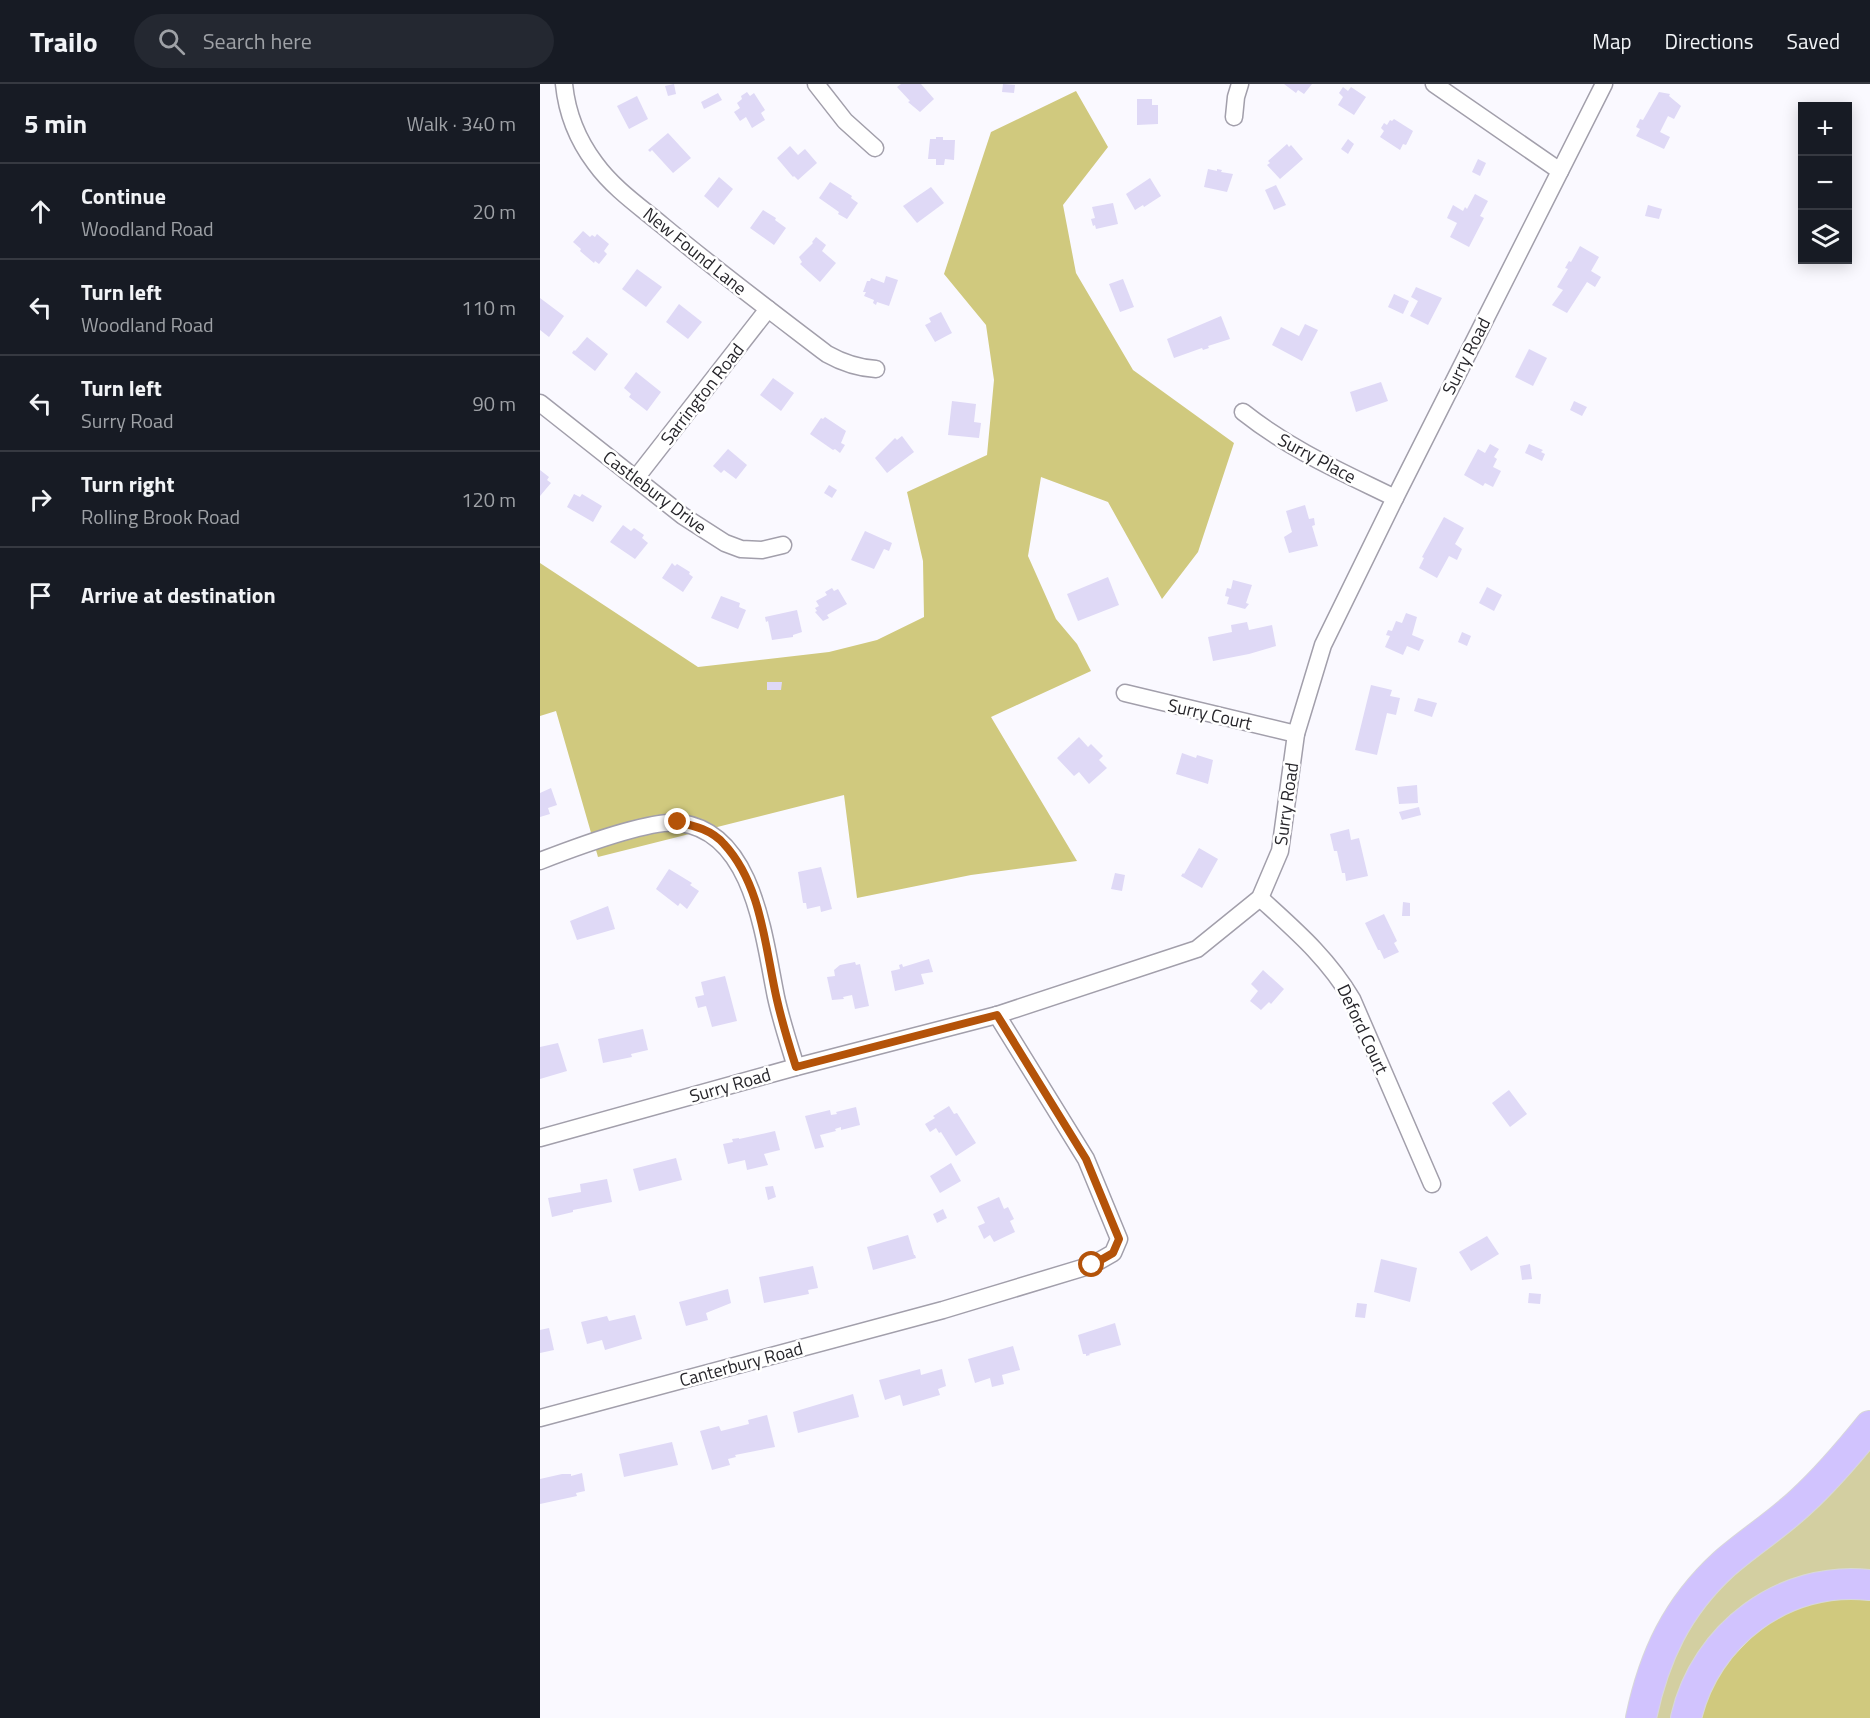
<!DOCTYPE html>
<meta charset="utf-8">
<style>
body{margin:0;font-family:"Titillium Web",sans-serif;background:#242831;color:#f1f3f6}
.controls{position:absolute;right:18px;top:18px;display:grid;overflow:hidden;border-radius:0px;box-shadow:0 3px 15px #0003}
.controls button{width:54px;height:54px;display:grid;place-items:center;padding:0;border:0;border-bottom:2px solid #363941;background:#171b24;color:#f1f3f6;font:30px sans-serif}
.stop{position:absolute;width:18px;height:18px;margin:-14px;border:4px solid #b45309;border-radius:50%;background:#fff}
.stop.end{background:#b45309;border-color:#fff;box-shadow:0 2px 6px #0008}
.list{margin:0;padding:0;list-style:none}
h2{display:flex;justify-content:space-between;align-items:center;height:78px;margin:0;padding:0 24px;font-size:26px}
h2 small{font-size:20px;font-weight:400;color:#9ea1a6}
.list li{display:grid;grid-template-columns:39px 1fr auto;gap:18px;align-items:center;box-sizing:border-box;height:96px;padding:0 24px;border-top:2px solid #363941}
.list b{display:block;font-size:22px;white-space:nowrap}
.list p{margin:0;font-size:20px;white-space:nowrap;color:#9ea1a6}
.list em{font-size:20px;font-style:normal;color:#9ea1a6}
.icon{flex:none;width:33px;height:33px;fill:none;stroke:currentColor;stroke-width:2;stroke-linecap:round;stroke-linejoin:round}
.map{position:relative;flex:none;width:1330px;height:1634px;overflow:hidden}
header{display:flex;align-items:center;gap:36px;box-sizing:border-box;height:84px;padding:0 30px;background:#171b24;border-bottom:2px solid #363941}
header strong{font-size:28px}
nav{display:flex;gap:33px;margin-inline-start:auto;font-size:21px}
.search{width:420px;height:54px;background:#242831;display:flex;align-items:center;gap:15px;box-sizing:border-box;padding:0 21px;border-radius:33px;color:#9ea1a6;font-size:22px}
main{display:flex}
aside{flex:1;background:#171b24}
.map>svg:first-child{display:block}
.green{fill:#d3cfa1}
.forest{fill:#d0c97e}
.building{fill:#dfd9f6}
.lines{fill:none;stroke-linecap:round;stroke-linejoin:round}
.minor-casing{stroke:#a29fab;stroke-width:19}
.motorway-casing{stroke:#d8d8d9;stroke-width:32}
.minor{stroke:#fff;stroke-width:16}
.motorway{stroke:#d1c3fe;stroke-width:30}
.route{stroke:#b45309;stroke-width:8}
.labels{text-anchor:middle;dominant-baseline:central;stroke-width:5;stroke-linejoin:round;paint-order:stroke}
.street-label{font-size:18px;fill:#27262b;stroke:#fff}
</style>
<header>
<strong>Trailo</strong>
<div class="search"><svg class="icon" aria-label="search" viewBox="0 0 24 24"><circle cx="10" cy="10" r="6"/><path d="M15 15l6 6"/></svg>Search here</div>
<nav><a>Map</a><a>Directions</a><a>Saved</a></nav>
</header>
<main>
<aside>
<h2>5 min<small>Walk · 340 m</small></h2>
<ul class="list">
<li><svg class="icon" aria-label="ahead" viewBox="0 0 24 24"><path d="M12 20V5M6 11l6-6 6 6"/></svg><div><b>Continue</b><p>Woodland Road</p></div><em>20 m</em></li>
<li><svg class="icon" aria-label="left" viewBox="0 0 24 24"><path d="M17 20v-9H6M10 6l-5 5 5 5"/></svg><div><b>Turn left</b><p>Woodland Road</p></div><em>110 m</em></li>
<li><svg class="icon" aria-label="left" viewBox="0 0 24 24"><path d="M17 20v-9H6M10 6l-5 5 5 5"/></svg><div><b>Turn left</b><p>Surry Road</p></div><em>90 m</em></li>
<li><svg class="icon" aria-label="right" viewBox="0 0 24 24"><path d="M7 20v-9h11M14 6l5 5-5 5"/></svg><div><b>Turn right</b><p>Rolling Brook Road</p></div><em>120 m</em></li>
<li><svg class="icon" aria-label="arrive" viewBox="0 0 24 24"><path d="M6 21V4h12l-3 4 3 4H6"/></svg><div><b>Arrive at destination</b></div></li>
</ul>
</aside>
<div class="map">
<svg width="1330" height="1634" viewBox="0 0 1330 1634">
<rect width="100%" height="100%" fill="#faf9ff"/>
<path class="green" d="M1330,1358V1494L1219,1512L1135,1634H1115L1119,1613L1132,1579L1150,1542L1186,1495Z"/>
<g class="forest">
<path d="M536,7L568,63L523,121L536,189L593,286L694,359L658,468L622,515L568,418L501,393L488,472L516,535L537,560L551,587L451,633L537,777L431,791L317,814L304,711L58,773L16,627L0,632V479L158,583L289,568L337,556L384,533L383,477L367,408L447,371L454,296L446,241L404,190L451,48Z"/>
<path d="M1330,1512V1634H1162L1164,1618L1184,1582L1229,1535L1268,1519Z"/>
</g>
<g class="building">
<path d="M134,0L136,10L128,12L125,2Z"/>
<path d="M361,0H381L394,15L380,28L368,18L370,17L357,3Z"/>
<path d="M463,0L475,1L474,9L462,8Z"/>
<path d="M744,0H772L764,10L758,6L756,9Z"/>
<path d="M803,3L808,7L811,3L826,13L814,31L798,21L803,13L799,9Z"/>
<path d="M207,8L210,12L214,9L225,26L221,29L225,36L212,44L206,33L200,37L194,28L200,24L197,19L202,15L201,12Z"/>
<path d="M1119,8L1130,10L1129,12L1141,22L1134,35L1128,32L1120,48L1130,53L1124,65L1096,52L1100,45L1096,43L1100,35L1103,36Z"/>
<path d="M178,9L182,16L164,25L161,18Z"/>
<path d="M97,12L108,35L89,45L77,22Z"/>
<path d="M597,15H612V21H618V40L597,41Z"/>
<path d="M854,35L873,47L866,61L863,60L860,66L840,53L844,47L841,44L844,39L847,41L850,36L852,37Z"/>
<path d="M128,49L151,74L133,89L112,66L110,68L108,66Z"/>
<path d="M396,53H403V56H415L414,76L405,75L404,81H396V75H388L390,55H396Z"/>
<path d="M808,55L814,60L808,70L801,65Z"/>
<path d="M747,60L749,63L751,61L763,75L740,95L727,81L730,79L728,77Z"/>
<path d="M250,62L258,71L265,65L277,79L258,96L254,92L253,93L237,74Z"/>
<path d="M938,75L946,79L940,92L932,88Z"/>
<path d="M668,85L677,87V85L682,86L681,88L693,90L687,108L664,103Z"/>
<path d="M179,93L193,105L178,124L164,112Z"/>
<path d="M610,94L621,112L604,123L603,121L595,126L586,110Z"/>
<path d="M290,98L312,112L311,114L318,119L307,135L298,130L299,128L279,114Z"/>
<path d="M736,101L746,121L734,126L725,106Z"/>
<path d="M391,103L404,119L377,139L363,122Z"/>
<path d="M935,110L948,117L940,132L944,134L929,163L910,153L917,139L907,134L913,121L923,127L925,123L927,125Z"/>
<path d="M573,119L578,140L556,145L555,141L553,142L551,135L555,134L552,123Z"/>
<path d="M1108,121L1122,125L1119,135L1105,132Z"/>
<path d="M223,126L236,134L235,136L246,144L234,161L210,144Z"/>
<path d="M43,147L50,153L52,151L55,153L57,150L69,160L64,167L67,170L59,180L55,177L54,179L40,167L41,165L33,158Z"/>
<path d="M276,153L286,161L282,167L296,179L280,198L260,180L262,178L259,173L273,159L272,158Z"/>
<path d="M1040,162L1059,173L1051,187L1061,193L1055,203L1047,198L1027,229L1012,221L1023,206L1017,203L1028,185L1025,184L1029,177L1031,178Z"/>
<path d="M97,185L122,203L106,223L82,205Z"/>
<path d="M346,192L358,196L349,222L337,218L336,221L333,219L334,216L324,212L326,208H323L327,197H330L331,194L344,199Z"/>
<path d="M583,195L594,223L580,228L569,200Z"/>
<path d="M876,203L902,214L888,241L870,232L878,217L871,213Z"/>
<path d="M854,210L869,217L863,230L848,223Z"/>
<path d="M0,214L24,232L9,253L0,246Z"/>
<path d="M139,220L162,238L148,255L126,238Z"/>
<path d="M401,228L412,249L395,258L385,241L391,238L389,234Z"/>
<path d="M681,232L690,255L668,262L669,264L663,266L662,264L634,274L627,255Z"/>
<path d="M765,240L778,246L762,277L732,261L741,243L759,252Z"/>
<path d="M47,253L68,270L55,287L32,269L34,266L35,267Z"/>
<path d="M989,265L1007,274L993,302L975,293Z"/>
<path d="M96,288L121,308L107,327L89,313L91,310L84,304Z"/>
<path d="M233,294L254,309L241,327L220,311Z"/>
<path d="M841,298L848,317L816,328L810,308Z"/>
<path d="M412,317L436,320L434,338L441,339L439,354L408,351Z"/>
<path d="M1034,317L1047,323L1042,332L1030,326Z"/>
<path d="M285,333L306,347L301,359L305,361L300,369L295,365L293,366L270,350L281,334L283,335Z"/>
<path d="M362,352L374,368L347,389L335,374L355,354L357,356Z"/>
<path d="M950,360L959,365L954,373L957,375L953,383L961,387L953,403L945,399L943,402L924,391L938,365L945,369Z"/>
<path d="M989,360L1003,366L1001,368L1005,370L1002,377L985,369Z"/>
<path d="M188,365L207,381L196,395L184,386L181,389L173,382Z"/>
<path d="M0,386L9,393L7,396L11,399L0,412Z"/>
<path d="M289,401L297,406L292,414L284,409Z"/>
<path d="M34,410L40,413L42,410L62,422L53,438L27,423Z"/>
<path d="M765,421L769,435L774,434L775,441L772,442L778,462L749,469L744,453L752,448L746,427Z"/>
<path d="M904,433L924,444L915,460L922,465L917,476L909,472L897,494L879,484L884,474L882,473Z"/>
<path d="M83,441L91,447L94,444L104,451L102,454L108,459L95,475L70,458Z"/>
<path d="M325,447L352,459L349,467L344,465L334,485L311,476Z"/>
<path d="M132,479L135,482L137,480L150,488L149,490L153,493L143,508L122,494Z"/>
<path d="M568,493L579,521L538,537L527,510Z"/>
<path d="M693,496L712,501L706,519L709,520L705,525L687,520L689,513L685,512L687,504L691,505Z"/>
<path d="M947,503L962,511L954,527L939,519Z"/>
<path d="M292,504L294,507L298,505L307,520L287,531L289,534L283,537L275,528L277,527L275,524L279,522L276,517L287,511L285,508Z"/>
<path d="M181,512L200,519L199,523L206,526L198,545L171,534Z"/>
<path d="M257,526L262,548L253,551V553L232,556L228,537L226,538L225,533Z"/>
<path d="M866,529L877,533L872,551L884,556L879,567L867,562L863,571L845,563L850,552L846,551L848,546L852,547L856,537L862,539Z"/>
<path d="M707,538L709,546L732,541L736,562L709,570L673,577L668,553L692,548L691,541Z"/>
<path d="M922,548L931,552L927,562L918,558Z"/>
<path d="M227,598H242L241,606H227Z"/>
<path d="M831,601L852,606L850,612L860,614L856,631L847,629L837,671L815,666Z"/>
<path d="M878,614L897,619L892,633L874,627Z"/>
<path d="M539,653L548,663L551,660L563,672L559,676L567,684L549,700L539,688L534,692L517,674Z"/>
<path d="M642,669L656,674L657,671L673,676L668,700L636,690Z"/>
<path d="M877,701L878,719L859,720L857,703Z"/>
<path d="M11,704L17,721L8,724L10,730L0,733V709Z"/>
<path d="M879,723L881,731L862,736L859,728Z"/>
<path d="M809,745L811,756L819,754L828,792L806,797L805,789H802L797,767H794L790,750Z"/>
<path d="M659,764L678,775L662,804L641,792L643,789L644,790Z"/>
<path d="M281,783L292,825L281,828L280,822L267,825L266,819H263L258,788Z"/>
<path d="M129,785L152,799L150,801L159,807L147,825L140,819L138,822L116,805Z"/>
<path d="M575,789L585,791L582,807L571,805Z"/>
<path d="M863,818L870,819V832H862Z"/>
<path d="M68,822L75,845L37,856L30,837Z"/>
<path d="M844,830L857,857L854,859L859,868L844,875L840,866H838L825,839Z"/>
<path d="M389,875L393,888L381,890L384,900L355,907L351,887L360,885L359,881L362,880L363,883Z"/>
<path d="M315,878L316,881L320,880L329,922L315,925L312,911L303,913L304,915L292,916L287,893L295,892L294,886L300,881Z"/>
<path d="M723,886L744,905L731,920L729,918L721,926L710,917L718,907L711,900Z"/>
<path d="M185,892L197,937L172,943L166,922L158,924L155,913L164,911L161,898Z"/>
<path d="M103,945L108,966L91,970L92,973L63,979L58,955Z"/>
<path d="M18,959L27,987L0,995V963Z"/>
<path d="M969,1006L987,1030L970,1043L952,1019Z"/>
<path d="M409,1022L414,1030L417,1029L436,1059L416,1072L401,1048L399,1049L396,1044L390,1048L385,1040L395,1034L393,1032Z"/>
<path d="M316,1023L320,1041L301,1046V1043L295,1045L296,1047L280,1051L284,1063L275,1065L265,1032L290,1026L291,1031L297,1030L296,1028Z"/>
<path d="M235,1047L240,1066L224,1070L228,1081L207,1086L205,1076L188,1080L183,1060L193,1058L192,1055L199,1054V1055Z"/>
<path d="M136,1074L142,1096L99,1107L93,1085Z"/>
<path d="M411,1079L421,1097L400,1109L390,1092Z"/>
<path d="M67,1095L72,1118L33,1126V1128L12,1133L8,1114L41,1108L40,1100Z"/>
<path d="M233,1102L236,1113L228,1116L225,1103Z"/>
<path d="M459,1113L464,1125L468,1123L474,1135L470,1137L475,1148L454,1158L450,1151L444,1155L438,1142L445,1139L437,1123Z"/>
<path d="M403,1125L407,1134L397,1139L393,1130Z"/>
<path d="M368,1151L374,1171H375L376,1174L333,1186L327,1163Z"/>
<path d="M947,1152L959,1170L931,1187L919,1168Z"/>
<path d="M841,1175L877,1184L870,1218L834,1208Z"/>
<path d="M990,1180L992,1195L982,1196L980,1182Z"/>
<path d="M273,1182L278,1204L268,1206L269,1210L224,1219L219,1193Z"/>
<path d="M188,1205L191,1219L166,1229L168,1236L146,1242L139,1218Z"/>
<path d="M989,1209L1001,1210L1000,1220L988,1219Z"/>
<path d="M817,1219L827,1220L825,1234L815,1233Z"/>
<path d="M95,1231L102,1255L65,1266L62,1256L47,1260L41,1238L67,1232L69,1237Z"/>
<path d="M575,1239L581,1261L549,1270L550,1271L546,1272V1270H543L538,1251Z"/>
<path d="M9,1244L14,1266L0,1269V1246Z"/>
<path d="M473,1262L480,1286L462,1291L464,1300L452,1303L450,1294L435,1299L428,1275Z"/>
<path d="M380,1285L381,1291L402,1285L406,1302L398,1305L400,1311L363,1322L360,1311L345,1316L339,1296Z"/>
<path d="M313,1310L319,1333L258,1349L253,1328Z"/>
<path d="M227,1331L235,1363L195,1371L196,1373L188,1375L190,1381L172,1386L160,1347L179,1342L181,1347L209,1340L208,1336Z"/>
<path d="M132,1358L138,1381L84,1393L79,1370Z"/>
<path d="M42,1389L45,1407L36,1409L37,1412L0,1420V1395L22,1390H31V1392Z"/>
</g>
<g class="lines">
<defs>
<g id="minor">
<path d="M24,0C27,30 37,55 55,79C73,104 99,122 122,141C176,186 232,228 287,270C303,279 318,284 336,285"/>
<path d="M276,0L305,37L335,64"/>
<path d="M894,0L1020,87"/>
<path d="M694,33L696,13L700,0"/>
<path d="M0,319L143,432L185,459L201,465L222,466L243,461"/>
<path d="M703,328C751,366 800,387 855,414"/>
<path d="M96,394L228,225"/>
<path d="M585,609L756,650"/>
<path d="M0,777C31,765 109,735 140,739C214,748 224,855 236,913C241,936 249,960 256,983"/>
<path d="M720,814C755,846 787,873 812,915L892,1100"/>
<path d="M0,1054L256,983L457,931L657,865L720,814L740,767L756,650L783,561L855,414L1064,0"/>
<path d="M0,1334L403,1226L552,1181L573,1169L579,1155L546,1075L457,931"/>
</g>
<g id="motorway">
<path d="M1101,1634C1114,1572 1137,1523 1184,1480C1209,1458 1238,1440 1262,1417C1287,1394 1309,1368 1330,1342"/>
<path d="M1146,1634C1165,1551 1244,1491 1330,1501"/>
</g>
</defs>
<use href="#minor" class="minor-casing"/>
<use href="#motorway" class="motorway-casing"/>
<use href="#minor" class="minor"/>
<use href="#motorway" class="motorway"/>
</g>
<g class="lines">
<path class="route" d="M138,738C155,742 172,746 184,760C222,801 225,864 237,916C242,938 249,961 256,983L457,931L546,1075L579,1155L573,1169L552,1181"/>
</g>
<g class="labels">
<g class="street-label">
<text transform="translate(155 167) rotate(39)">New Found Lane</text>
<text transform="translate(926 272) rotate(-63)">Surry Road</text>
<text transform="translate(162 310) rotate(-52)">Sarrington Road</text>
<text transform="translate(777 374) rotate(28)">Surry Place</text>
<text transform="translate(115 408) rotate(37)">Castlebury Drive</text>
<text transform="translate(670 630) rotate(13)">Surry Court</text>
<text transform="translate(746 720) rotate(-82)">Surry Road</text>
<text transform="translate(823 945) rotate(65)">Deford Court</text>
<text transform="translate(190 1001) rotate(-16)">Surry Road</text>
<text transform="translate(201 1280) rotate(-15)">Canterbury Road</text>
</g>
</g>
</svg>
<div class="controls">
<button>+</button>
<button>−</button>
<button><svg class="icon" aria-label="layers" viewBox="0 0 24 24"><path d="M12 4l9 5-9 5-9-5zM3 14l9 5 9-5"/></svg></button>
</div>
<div class="stop" style="left:552px;top:1181px"></div>
<div class="stop end" style="left:138px;top:738px"></div>
</div>
</main>
